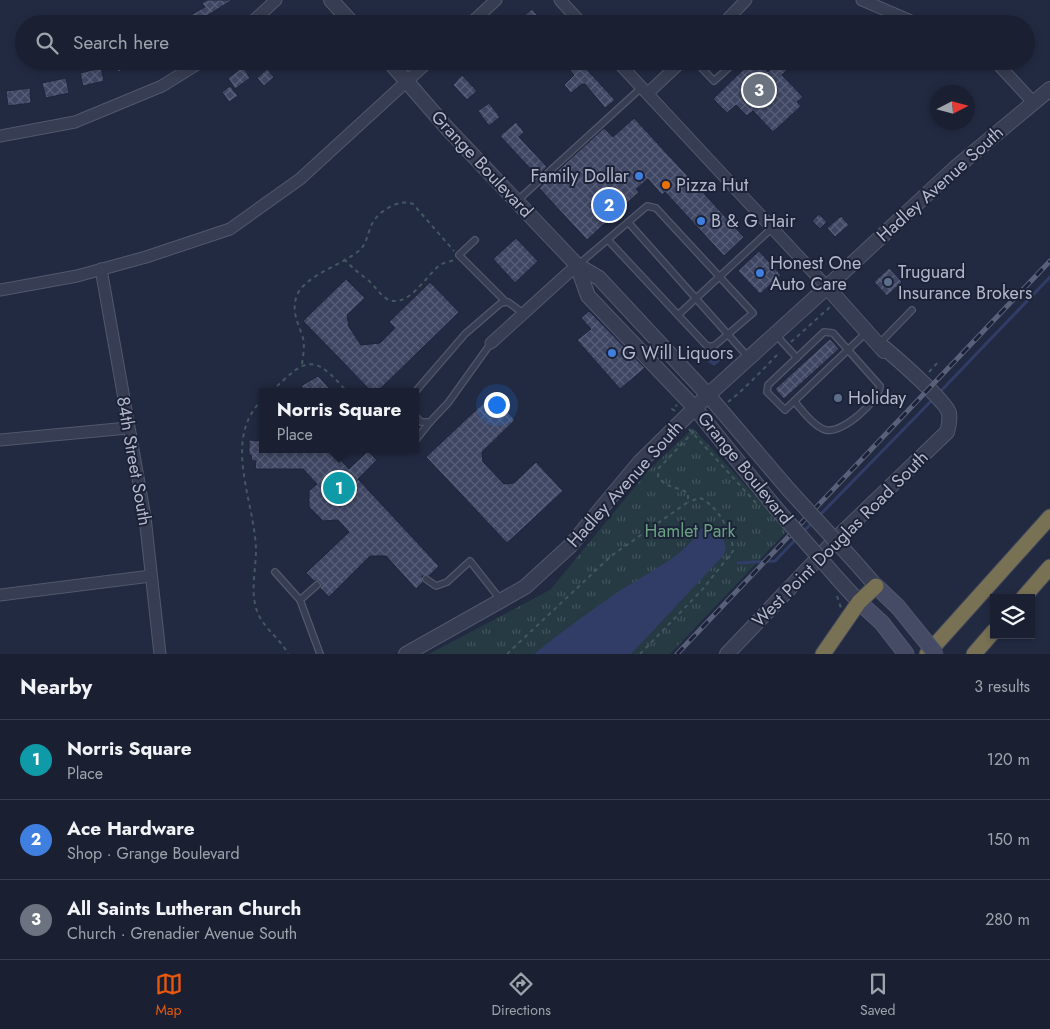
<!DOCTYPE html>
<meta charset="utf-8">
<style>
body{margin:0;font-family:Jost,sans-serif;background:#23283a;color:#f1f3f6}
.controls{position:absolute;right:15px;bottom:15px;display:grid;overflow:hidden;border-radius:0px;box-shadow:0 2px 8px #0003}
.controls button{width:45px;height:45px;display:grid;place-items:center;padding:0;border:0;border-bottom:1px solid #383e4d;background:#1a2032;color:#f1f3f6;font:25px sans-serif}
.compass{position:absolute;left:930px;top:85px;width:45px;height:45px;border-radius:50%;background:#1a2032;box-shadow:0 2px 8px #0003;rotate:84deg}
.you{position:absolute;left:496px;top:404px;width:18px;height:18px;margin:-12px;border:4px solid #fff;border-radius:50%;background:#1a73e8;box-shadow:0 0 0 8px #1a73e833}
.badge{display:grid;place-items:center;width:32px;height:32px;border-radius:50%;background:#ea580c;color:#fff;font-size:16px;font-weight:700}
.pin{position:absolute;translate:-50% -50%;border:2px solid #fff;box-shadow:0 1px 5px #0006}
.popup{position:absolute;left:259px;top:388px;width:160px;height:65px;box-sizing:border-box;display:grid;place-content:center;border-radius:0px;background:#1a2032;filter:drop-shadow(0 1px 4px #0005);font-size:16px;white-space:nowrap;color:#9fa3ac}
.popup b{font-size:19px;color:#f1f3f6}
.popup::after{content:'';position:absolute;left:50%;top:100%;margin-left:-10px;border:10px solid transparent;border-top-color:#1a2032}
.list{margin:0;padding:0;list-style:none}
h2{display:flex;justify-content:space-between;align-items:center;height:65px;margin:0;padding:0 20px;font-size:21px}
h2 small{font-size:16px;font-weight:400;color:#9fa3ac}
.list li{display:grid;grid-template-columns:32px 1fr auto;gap:15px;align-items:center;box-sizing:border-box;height:80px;padding:0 20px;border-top:1px solid #383e4d}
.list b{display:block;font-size:19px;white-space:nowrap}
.list p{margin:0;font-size:16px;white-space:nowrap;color:#9fa3ac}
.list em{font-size:16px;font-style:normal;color:#9fa3ac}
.icon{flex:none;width:28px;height:28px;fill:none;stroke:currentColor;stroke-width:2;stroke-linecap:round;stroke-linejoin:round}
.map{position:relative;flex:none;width:1050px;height:654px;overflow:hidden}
.search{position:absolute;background:#1a2032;box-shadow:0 2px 8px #0003;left:15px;right:15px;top:15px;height:55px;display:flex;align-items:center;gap:12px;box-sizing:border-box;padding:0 18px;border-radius:28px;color:#9fa3ac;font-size:19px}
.sheet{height:305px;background:#1a2032}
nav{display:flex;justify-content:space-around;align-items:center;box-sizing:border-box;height:70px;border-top:1px solid #383e4d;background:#1a2032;font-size:14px;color:#9fa3ac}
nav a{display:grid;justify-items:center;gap:2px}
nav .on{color:#ea580c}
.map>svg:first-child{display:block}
.park{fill:url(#park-tufts)}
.water{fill:#313d67}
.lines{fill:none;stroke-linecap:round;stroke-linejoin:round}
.stream{stroke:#313d67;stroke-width:3}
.building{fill:url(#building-cross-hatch);stroke:#1e2439}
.service-casing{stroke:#52586c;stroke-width:8}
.minor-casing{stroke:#52586c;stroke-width:13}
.tertiary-casing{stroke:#52586c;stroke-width:16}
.secondary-casing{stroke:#52586c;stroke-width:17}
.motorway-casing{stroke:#3f4559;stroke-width:17}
.path{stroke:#435760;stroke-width:2;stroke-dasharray:4 4;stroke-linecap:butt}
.service{stroke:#373d52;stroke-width:5.5}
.minor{stroke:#373d52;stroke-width:11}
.tertiary{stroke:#373d52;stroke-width:14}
.secondary{stroke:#454b65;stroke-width:15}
.motorway{stroke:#797153;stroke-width:15}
.rail-casing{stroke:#596079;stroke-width:5}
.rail{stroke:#1c2237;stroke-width:3;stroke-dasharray:9;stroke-linecap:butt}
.tertiary-bridge-casing{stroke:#52586c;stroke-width:16;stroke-linecap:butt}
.secondary-bridge-casing{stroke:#52586c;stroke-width:17;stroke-linecap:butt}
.tertiary-bridge{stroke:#373d52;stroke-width:14}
.secondary-bridge{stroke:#454b65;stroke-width:15}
.shop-dot{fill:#3f7fe0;stroke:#1c2237;stroke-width:2}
.food-dot{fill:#e8710a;stroke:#1c2237;stroke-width:2}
.service-dot{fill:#5c6f8a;stroke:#1c2237;stroke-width:2}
.labels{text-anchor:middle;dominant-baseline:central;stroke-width:4;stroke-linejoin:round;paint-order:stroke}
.street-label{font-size:18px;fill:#b4b8cc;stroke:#1c2237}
.poi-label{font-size:18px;fill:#b4b8cc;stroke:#1c2237;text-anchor:start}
.park-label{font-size:18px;fill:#68a080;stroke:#1c2237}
</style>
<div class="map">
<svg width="1050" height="654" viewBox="0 0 1050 654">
<defs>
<pattern id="park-tufts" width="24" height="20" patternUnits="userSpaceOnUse" patternTransform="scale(1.25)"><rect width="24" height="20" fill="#253a43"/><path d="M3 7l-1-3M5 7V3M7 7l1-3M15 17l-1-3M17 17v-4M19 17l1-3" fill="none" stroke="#42545d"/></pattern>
<pattern id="building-cross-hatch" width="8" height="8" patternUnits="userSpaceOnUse" patternTransform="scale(1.25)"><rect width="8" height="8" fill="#3e4663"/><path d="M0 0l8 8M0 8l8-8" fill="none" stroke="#585f78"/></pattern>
</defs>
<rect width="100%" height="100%" fill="#222a42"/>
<path class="park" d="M693,428L787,531L670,654H429L550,590L648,471Z"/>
<g class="water">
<path d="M728,349H731L730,353L714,366L707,361Z"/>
<path d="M706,527L712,533L722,534L726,549L723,556L631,654H534C561,632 590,611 618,592C643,575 686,556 700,529Z"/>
</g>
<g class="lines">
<g class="stream">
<path d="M939,393L1050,277"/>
<path d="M818,517L934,398"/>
<path d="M802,533L814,521"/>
<path d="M738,563L775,561L798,537"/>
</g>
</g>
<g class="building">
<path d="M207,0H232L199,21L201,24H175L205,7L202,3Z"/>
<path d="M532,9L545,24H515Z"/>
<path d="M113,61H142L118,72Z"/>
<path d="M579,61L615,100L605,108L585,84H582L571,93L564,85L574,75L570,70Z"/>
<path d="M752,61H758L768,72L781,61H786L791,66L782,75L803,97L797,102L801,106L773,132L753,111L747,116L736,105L727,113L713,99Z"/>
<path d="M243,67L250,78L235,89L228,78Z"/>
<path d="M101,68L104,81L83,86L80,73Z"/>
<path d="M267,69L274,77L264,86L257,78Z"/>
<path d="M462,75L477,91L467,100L453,85Z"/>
<path d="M66,78L69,93L46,98L42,83Z"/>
<path d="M230,86L238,96L229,102L222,92Z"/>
<path d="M30,88L31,103L8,106L6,91Z"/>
<path d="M489,103L500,117L489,126L478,111Z"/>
<path d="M634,118L744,237L724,256L665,192L662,195L648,179L636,189L639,192L587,240L539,188L604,128L613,137Z"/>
<path d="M516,122L524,132L519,137L547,167L537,176L500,136Z"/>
<path d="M819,214L827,222L820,229L812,221Z"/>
<path d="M841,216L849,225L835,237L827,228Z"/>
<path d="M516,238L538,261L515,283L493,259Z"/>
<path d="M759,251L781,275L760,294L738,271Z"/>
<path d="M889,268L902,282L887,296L874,282Z"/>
<path d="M346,279L365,298L347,315L349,327L361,345L380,343L395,328L389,322L430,282L459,312L377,392H372L303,321Z"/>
<path d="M589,311L645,368L620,389L577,340L591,329L581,318Z"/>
<path d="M830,339L839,349L784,399L775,389Z"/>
<path d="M318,376L333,392H307L301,386Z"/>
<path d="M492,395L515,420L482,452L483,462L504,484L514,483L536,462L563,491L507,543L426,457Z"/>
<path d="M249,440L263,441V449H330L349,469L368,451L377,460L358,479L439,566L429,576H422L423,582L416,589L386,556H370L329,597L320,588V582L314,581L306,573L349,532L338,520L323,521L309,507V491L317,484L303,469H255L256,461H252L251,455H249Z"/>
</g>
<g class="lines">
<defs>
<g id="service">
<path d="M695,61L714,81L736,61"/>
<path d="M517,201L642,87"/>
<path d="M628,222L748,357"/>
<path d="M475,240L459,255L505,301"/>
<path d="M608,240L678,315L772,228"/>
<path d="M579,264L647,206L656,208L753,313L714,346H707L678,315"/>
<path d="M775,334L797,358"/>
<path d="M879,344L912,310"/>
<path d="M415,392L465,334L501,303L508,302L523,313"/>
<path d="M794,401C802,410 814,427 826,430C842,434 879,401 880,386L833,333L824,332L768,385L767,392L785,410C812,384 839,358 867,332"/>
<path d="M415,416L421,422H430L448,403L491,343"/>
<path d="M415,441L430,422"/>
<path d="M275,572L300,600L320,654"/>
<path d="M426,579L436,586L447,582L470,561L500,599"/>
<path d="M300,600L317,585"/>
</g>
<g id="minor">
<path d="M560,0L582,24"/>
<path d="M862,0L918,24"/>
<path d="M250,24L276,0"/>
<path d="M470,24L496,0"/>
<path d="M723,24L746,0"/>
<path d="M617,61L827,287"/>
<path d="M995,61L1033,102"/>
<path d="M648,93L682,61"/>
<path d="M0,136L75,122L162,86L202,61"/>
<path d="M101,269L145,517L160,654"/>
<path d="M0,290L77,276L146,257L230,229L300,179L429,61"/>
<path d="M491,343L577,265"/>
<path d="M0,440L128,428"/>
<path d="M0,595L151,576"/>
</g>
<g id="tertiary">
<path d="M331,0L353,24"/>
<path d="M389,61L447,128L577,265L599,278L708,395L789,490"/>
<path d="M577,265L588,296L694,407L775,507"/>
<path d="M827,287L884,351"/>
<path d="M855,562L876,586"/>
<path d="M838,579L859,602"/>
<path d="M406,654L525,587L570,546L639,463L708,395L827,287L954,169L1050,89"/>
<path d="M727,654L841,534L947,432C949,426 950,420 949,413C946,401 891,353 879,344"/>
</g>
<g id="secondary">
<path d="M876,586L898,607"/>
<path d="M859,602L882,623L906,654"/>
</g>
<g id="motorway">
<path d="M1023,598L1050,567"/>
<path d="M823,654L859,602L876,586"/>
<path d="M927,654L1050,517"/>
<path d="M974,654L994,631"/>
</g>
</defs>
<use href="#service" class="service-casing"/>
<use href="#minor" class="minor-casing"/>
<use href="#tertiary" class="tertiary-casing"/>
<use href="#secondary" class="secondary-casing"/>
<use href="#motorway" class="motorway-casing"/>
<g class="path">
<path d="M344,259C352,268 359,273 368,280C375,286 379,294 387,299C408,310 426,275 440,265C444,262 450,262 454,260"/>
<path d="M791,342L830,307"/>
<path d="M302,364C303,356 305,346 303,338C298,322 290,310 298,293C308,274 345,264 361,249C367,242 368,232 372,224C378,211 400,198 413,204L454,251"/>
<path d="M929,372L939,361"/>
<path d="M271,392C306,358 313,352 347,392"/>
<path d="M263,399C221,439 255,501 256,550C256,569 250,592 257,611C263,628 280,638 288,654"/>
<path d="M728,402C746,388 763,369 780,352"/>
<path d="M675,411L672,409L677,405"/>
<path d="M689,429L756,503"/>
<path d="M837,596L841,608"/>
<path d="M507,654L611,556L688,502V493C677,486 666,489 658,476L659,468L696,429"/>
<path d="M640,654L702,590L733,551C733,533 717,505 700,498L688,502"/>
</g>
<use href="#service" class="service"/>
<use href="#minor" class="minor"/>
<use href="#tertiary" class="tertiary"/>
<use href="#secondary" class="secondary"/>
<use href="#motorway" class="motorway"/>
<defs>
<path id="rail" d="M677,654L1050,261"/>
</defs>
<use href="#rail" class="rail-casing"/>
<use href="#rail" class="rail"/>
<defs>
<g id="tertiary-bridge">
<path d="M789,490L855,562"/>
<path d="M775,507L838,579"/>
</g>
<path id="secondary-bridge" d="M898,607L936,654"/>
</defs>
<use href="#tertiary-bridge" class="tertiary-bridge-casing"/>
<use href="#secondary-bridge" class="secondary-bridge-casing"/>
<use href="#tertiary-bridge" class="tertiary-bridge"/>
<use href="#secondary-bridge" class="secondary-bridge"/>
</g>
<g class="shop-dot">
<circle cx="639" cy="176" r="5"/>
<circle cx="701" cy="221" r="5"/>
<circle cx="760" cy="273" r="5"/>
<circle cx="612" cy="353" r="5"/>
</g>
<circle class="food-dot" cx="666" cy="185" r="5"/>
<g class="service-dot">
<circle cx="888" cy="282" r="5"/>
<circle cx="838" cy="398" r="5"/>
</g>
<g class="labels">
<g class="street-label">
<text transform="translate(482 164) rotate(47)">Grange Boulevard</text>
<text transform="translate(940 184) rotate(-42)">Hadley Avenue South</text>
<text transform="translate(134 461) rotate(80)">84th Street South</text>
<text transform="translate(745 468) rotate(51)">Grange Boulevard</text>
<text transform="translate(625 484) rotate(-48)">Hadley Avenue South</text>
<text transform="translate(840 539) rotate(-45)">West Point Douglas Road South</text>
</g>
<g class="poi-label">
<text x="629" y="176" text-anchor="end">Family Dollar</text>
<text x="676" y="185">Pizza Hut</text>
<text x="711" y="221">B &amp; G Hair</text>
<text x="770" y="263">Honest One<tspan x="770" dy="21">Auto Care</tspan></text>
<text x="898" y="272">Truguard<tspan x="898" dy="21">Insurance Brokers</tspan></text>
<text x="622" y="353">G Will Liquors</text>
<text x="848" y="398">Holiday</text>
</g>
<g class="park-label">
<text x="690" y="531">Hamlet Park</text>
</g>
</g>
</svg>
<div class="controls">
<button><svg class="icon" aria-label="layers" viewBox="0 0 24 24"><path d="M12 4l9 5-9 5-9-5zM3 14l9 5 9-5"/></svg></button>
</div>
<svg class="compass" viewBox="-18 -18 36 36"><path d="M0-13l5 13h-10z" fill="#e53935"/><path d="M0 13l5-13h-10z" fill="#9fa3ac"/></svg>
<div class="you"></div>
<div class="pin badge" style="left:339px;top:488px;background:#0f9aa8">1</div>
<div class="popup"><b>Norris Square</b>Place</div>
<div class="pin badge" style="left:609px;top:205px;background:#3f7fe0">2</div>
<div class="pin badge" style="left:759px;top:90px;background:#6b7280">3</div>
<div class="search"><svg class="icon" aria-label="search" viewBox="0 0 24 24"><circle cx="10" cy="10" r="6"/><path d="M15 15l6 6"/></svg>Search here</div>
</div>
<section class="sheet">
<h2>Nearby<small>3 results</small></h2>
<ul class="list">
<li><span class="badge" style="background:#0f9aa8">1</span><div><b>Norris Square</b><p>Place</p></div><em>120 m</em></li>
<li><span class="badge" style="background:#3f7fe0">2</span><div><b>Ace Hardware</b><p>Shop · Grange Boulevard</p></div><em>150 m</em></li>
<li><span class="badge" style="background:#6b7280">3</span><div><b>All Saints Lutheran Church</b><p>Church · Grenadier Avenue South</p></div><em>280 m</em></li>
</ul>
</section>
<nav>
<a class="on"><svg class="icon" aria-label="map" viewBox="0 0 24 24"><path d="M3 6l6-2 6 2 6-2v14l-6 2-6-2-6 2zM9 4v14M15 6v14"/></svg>Map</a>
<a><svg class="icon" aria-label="directions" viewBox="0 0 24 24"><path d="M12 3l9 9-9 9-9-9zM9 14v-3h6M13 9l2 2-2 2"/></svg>Directions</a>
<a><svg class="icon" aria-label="saved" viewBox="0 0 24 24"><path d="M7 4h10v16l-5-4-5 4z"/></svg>Saved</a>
</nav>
